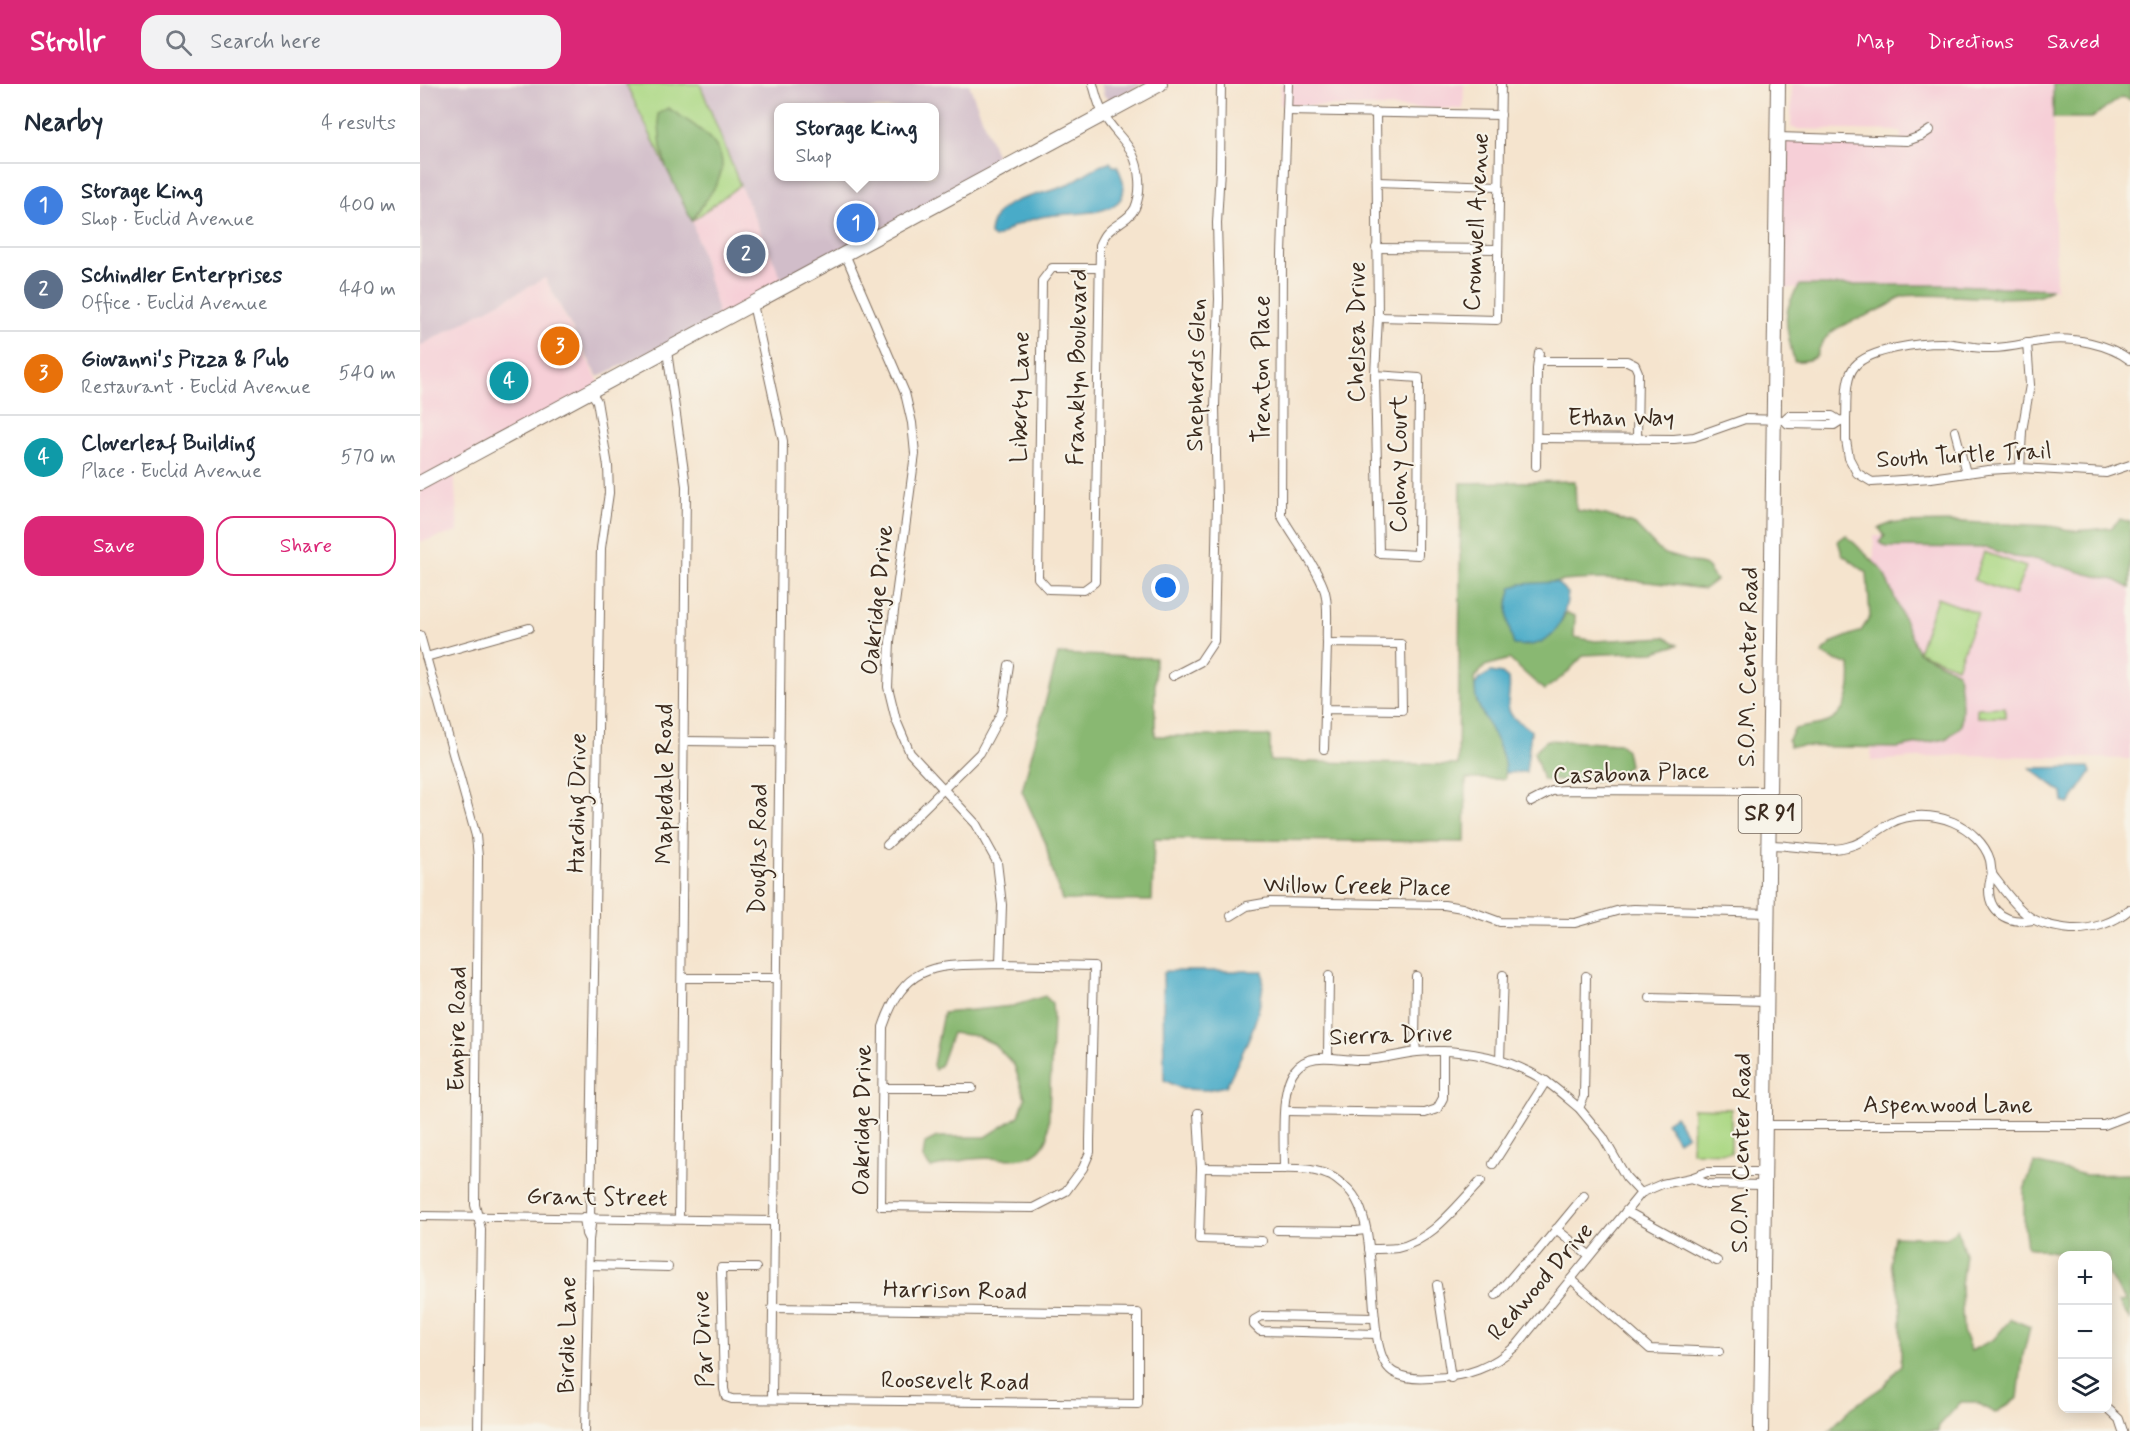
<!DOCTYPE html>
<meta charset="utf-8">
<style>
body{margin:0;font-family:Mynerve,sans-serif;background:#f2f2f3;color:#1f2937}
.controls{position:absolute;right:18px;bottom:18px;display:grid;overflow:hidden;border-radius:12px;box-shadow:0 3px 15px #0003}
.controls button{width:54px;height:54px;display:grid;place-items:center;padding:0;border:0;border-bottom:2px solid #e0e1e3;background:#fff;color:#1f2937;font:30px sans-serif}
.you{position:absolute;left:746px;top:504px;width:21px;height:21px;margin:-15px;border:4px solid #fff;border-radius:50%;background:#1a73e8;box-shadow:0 0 0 9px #1a73e833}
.badge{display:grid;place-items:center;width:39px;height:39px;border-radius:50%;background:#db2777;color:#fff;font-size:20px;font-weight:700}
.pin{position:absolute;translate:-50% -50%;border:3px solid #fff;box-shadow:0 2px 6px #0006}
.popup{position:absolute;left:354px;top:19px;width:165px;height:78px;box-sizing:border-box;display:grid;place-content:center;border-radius:12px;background:#fff;filter:drop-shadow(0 2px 4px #0005);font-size:20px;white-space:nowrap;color:#747a83}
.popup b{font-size:22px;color:#1f2937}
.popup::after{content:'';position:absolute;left:50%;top:100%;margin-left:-12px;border:12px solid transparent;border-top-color:#fff}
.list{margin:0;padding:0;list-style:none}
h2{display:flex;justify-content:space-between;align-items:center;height:78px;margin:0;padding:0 24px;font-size:26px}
h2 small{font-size:20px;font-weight:400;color:#747a83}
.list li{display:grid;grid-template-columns:39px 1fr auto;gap:18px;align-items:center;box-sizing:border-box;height:84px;padding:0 24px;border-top:2px solid #e0e1e3}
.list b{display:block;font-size:22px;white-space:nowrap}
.list p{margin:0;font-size:20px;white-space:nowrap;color:#747a83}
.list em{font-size:20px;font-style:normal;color:#747a83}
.actions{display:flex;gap:12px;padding:18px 24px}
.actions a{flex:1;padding:14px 0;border:2px solid #db2777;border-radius:18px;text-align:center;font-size:21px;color:#db2777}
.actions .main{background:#db2777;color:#fff}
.icon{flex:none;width:33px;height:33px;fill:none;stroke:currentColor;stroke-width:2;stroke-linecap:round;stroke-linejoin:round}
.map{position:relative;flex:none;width:1710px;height:1347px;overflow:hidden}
header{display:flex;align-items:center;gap:36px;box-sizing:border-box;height:84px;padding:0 30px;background:#db2777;color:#fff}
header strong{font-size:28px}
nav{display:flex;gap:33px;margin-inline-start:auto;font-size:21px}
.search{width:420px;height:54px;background:#f2f2f3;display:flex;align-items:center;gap:15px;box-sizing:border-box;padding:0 21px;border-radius:18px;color:#747a83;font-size:22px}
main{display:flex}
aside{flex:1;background:#fff}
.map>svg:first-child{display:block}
.built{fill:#f6cfd7}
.industrial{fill:#d1bdc9;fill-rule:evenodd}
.green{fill:#acd884;stroke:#748151;stroke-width:1.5}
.forest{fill:#89b872;stroke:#627148;stroke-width:1.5}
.water{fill:#49abc8;stroke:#426a73;stroke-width:1.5}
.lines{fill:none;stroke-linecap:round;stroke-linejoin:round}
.street-casing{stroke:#7c6b5c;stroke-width:10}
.primary-casing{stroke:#7c6b5c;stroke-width:16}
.street{stroke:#fff;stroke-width:8}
.primary{stroke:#fff;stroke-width:14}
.labels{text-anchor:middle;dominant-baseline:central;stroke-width:4.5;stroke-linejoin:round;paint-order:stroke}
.shield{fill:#f7f3e8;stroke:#73665b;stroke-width:1.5}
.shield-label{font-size:22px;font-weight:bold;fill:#3b2a1e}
.street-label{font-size:24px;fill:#3b2a1e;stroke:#f7f3e8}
</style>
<header>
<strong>Strollr</strong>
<div class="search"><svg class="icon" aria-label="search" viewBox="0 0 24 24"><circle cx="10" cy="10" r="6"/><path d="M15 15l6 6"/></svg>Search here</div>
<nav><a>Map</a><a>Directions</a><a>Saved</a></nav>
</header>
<main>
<aside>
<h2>Nearby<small>4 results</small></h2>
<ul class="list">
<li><span class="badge" style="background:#3f7fe0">1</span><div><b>Storage King</b><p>Shop · Euclid Avenue</p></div><em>400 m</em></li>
<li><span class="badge" style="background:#5c6f8a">2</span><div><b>Schindler Enterprises</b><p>Office · Euclid Avenue</p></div><em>440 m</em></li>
<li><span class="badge" style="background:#e8710a">3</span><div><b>Giovanni's Pizza &amp; Pub</b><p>Restaurant · Euclid Avenue</p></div><em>540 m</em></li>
<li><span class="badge" style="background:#0f9aa8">4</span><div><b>Cloverleaf Building</b><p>Place · Euclid Avenue</p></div><em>570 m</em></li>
</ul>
<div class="actions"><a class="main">Save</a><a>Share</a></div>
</aside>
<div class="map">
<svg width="1710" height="1347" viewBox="0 0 1710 1347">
<rect width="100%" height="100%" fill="#f7f3e8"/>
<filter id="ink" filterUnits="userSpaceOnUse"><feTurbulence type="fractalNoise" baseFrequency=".0167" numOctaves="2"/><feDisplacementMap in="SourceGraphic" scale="12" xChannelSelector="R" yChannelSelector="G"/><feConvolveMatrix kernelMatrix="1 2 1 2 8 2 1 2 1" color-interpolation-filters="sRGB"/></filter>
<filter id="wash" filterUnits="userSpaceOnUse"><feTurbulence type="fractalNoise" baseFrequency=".008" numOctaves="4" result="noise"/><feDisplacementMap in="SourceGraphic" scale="24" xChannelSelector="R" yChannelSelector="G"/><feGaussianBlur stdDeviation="1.35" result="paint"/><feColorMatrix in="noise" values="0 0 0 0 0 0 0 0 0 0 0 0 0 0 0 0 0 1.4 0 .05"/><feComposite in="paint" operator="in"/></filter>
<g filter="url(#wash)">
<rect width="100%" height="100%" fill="#f5e4ce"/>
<g class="built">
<path d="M861,0H1044L1043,25L860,21Z"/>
<path d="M1372,0H1633L1636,205L1361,204V56L1481,59V47L1376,45L1371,43Z"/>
<path d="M320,101L363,198L296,235L297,225L272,137Z"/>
<path d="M125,194L180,300L0,397V262Z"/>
<path d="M34,385L38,448L0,458V404Z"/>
<path d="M1454,452L1710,457V675L1544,671L1451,677Z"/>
</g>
<g class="industrial">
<path d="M6,0H206L272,137L297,225L296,235L178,293L125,194L0,262V4Z"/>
<path d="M280,0H549L580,81L363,198L320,101ZM358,24H514V92H358Z"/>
<path d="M681,0H722L691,16L684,12Z"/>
</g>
<g class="green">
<path d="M206,0H280L320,101L272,137Z"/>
<path d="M1564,468L1606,483L1595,511L1554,496Z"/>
<path d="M1517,514L1558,529L1537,583L1498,568Z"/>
<path d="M1585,623V633H1557V624Z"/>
<path d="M1273,1024L1311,1025V1069L1272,1068Z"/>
</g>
<g class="forest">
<path d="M1633,0H1710V16L1702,13L1672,34H1633Z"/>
<path d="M248,24C268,37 309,59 301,88C297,105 280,122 272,137L246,83L241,63L238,30Z"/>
<path d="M1380,201H1533L1631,205C1617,223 1513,207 1484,212C1479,213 1474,218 1469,221C1460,226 1452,229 1443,233C1422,241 1402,248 1397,272C1389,277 1383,278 1374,277C1367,246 1359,228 1380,201Z"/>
<path d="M1155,397L1156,426L1186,431L1215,441L1242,469L1286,482L1296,496L1284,505C1234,498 1186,491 1136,498L1106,562C1130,556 1134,550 1146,529L1155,532L1154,553L1175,557L1246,553L1258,561L1234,568L1164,571L1145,591L1124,606L1089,575L1065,582L1054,595L1057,619L1076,654L1085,680V695H1046L1045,758L734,755L732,817L642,816L630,780L626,760L602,707L638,570L735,574V652H850V677L1038,681L1041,399Z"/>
<path d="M1700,435L1710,438V504L1695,496L1667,490L1620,476L1594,473L1568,464L1467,463L1459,458L1465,452L1459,444L1472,439L1541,438L1631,442L1654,447L1691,444Z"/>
<path d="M1426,451L1463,487L1498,568L1538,588L1542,621L1541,642L1526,655L1477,664L1370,662L1368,657L1375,645C1385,642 1398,642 1408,638C1429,629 1432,602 1430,581L1412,575L1402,569L1413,558L1441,547L1450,533L1447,489L1422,470L1418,457Z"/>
<path d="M1127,656L1200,660L1206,666L1209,681C1192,704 1148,696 1123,696L1114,668Z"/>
<path d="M625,912L632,919L633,934L628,1052C616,1086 580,1071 553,1075C539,1076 525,1081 511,1084L503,1074L505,1059L517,1053H566L599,1032L605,1014L594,981L574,960L557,952L532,949L521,980L515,986L513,981L523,929L593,922Z"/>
<path d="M1614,1079L1666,1091L1710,1090V1236L1698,1218L1706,1217L1688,1191V1172L1651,1171L1607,1163L1604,1140V1106Z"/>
<path d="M1537,1145L1545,1170L1541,1202L1543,1247L1551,1267L1574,1255L1591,1235L1610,1243L1603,1271L1598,1314L1575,1329L1556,1318H1541L1519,1342L1518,1347H1409L1430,1325L1464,1302L1481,1281V1217L1470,1179L1474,1152L1527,1154Z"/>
</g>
<g class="water">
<path d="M690,78L693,82H697C727,139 650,126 621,133C612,135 603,138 594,142C587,146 582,152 574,154L570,151C572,111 617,114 645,102C661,94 673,82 690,78Z"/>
<path d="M1136,498L1148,509C1144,543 1132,565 1094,561C1087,540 1085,524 1092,503L1101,500Z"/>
<path d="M1071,588L1082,590L1089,596C1092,609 1082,624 1095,635C1100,639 1106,641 1111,647L1106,688L1085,689C1085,663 1067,643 1058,620C1055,614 1055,607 1055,601L1059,595Z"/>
<path d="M1669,683L1671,688L1649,720L1643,718L1642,709L1610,684Z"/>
<path d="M746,887H843C845,927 824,967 806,1002L786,1006L762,1005L744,996L743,890Z"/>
<path d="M1255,1032L1267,1051L1258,1057L1246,1038Z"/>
</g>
</g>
<g filter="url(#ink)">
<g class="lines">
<defs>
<g id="street">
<path d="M673,0C676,11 678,21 684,31C691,45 705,55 712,69C720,84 722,108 715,124C709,136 696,139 687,149C684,152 682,157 680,161L675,498L664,506L628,505L618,494L622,197L632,184H679"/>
<path d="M868,0L862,170L861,431C873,453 899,486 905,508C909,523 906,543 907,559"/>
<path d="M867,27L1081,31"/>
<path d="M1358,53L1487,57L1501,52L1510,46"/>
<path d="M957,98L1079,102"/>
<path d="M956,164L1078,165"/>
<path d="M425,170L485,309L492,339L495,370L470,557L468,603L476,636L490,669L556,740L577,778L582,821L580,880"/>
<path d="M333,220L363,357L352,1314"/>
<path d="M958,233L1077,236L1081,0"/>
<path d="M247,267L266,402L259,1135"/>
<path d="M1119,277H1207L1215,281L1218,288L1217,355"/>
<path d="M955,291L999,294L998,471L959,469L955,291L958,233L956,28"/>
<path d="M1426,335V356L1429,374L1437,389L1452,398L1511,394L1568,386L1600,384L1686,389L1710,381"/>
<path d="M1364,336L1368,332H1412L1420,337"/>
<path d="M1535,347L1546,389"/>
<path d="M1117,354L1254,355L1274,353L1325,335L1364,336L1368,340L1414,341L1420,337L1426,335C1427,320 1424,294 1435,282C1449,265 1501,259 1522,259C1539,260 1556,265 1572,264C1591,264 1609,258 1627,256C1653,253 1689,260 1710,276"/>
<path d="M1116,382L1117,285L1119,269"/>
<path d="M1600,384L1602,347L1610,301L1607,259"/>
<path d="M0,551L56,752L58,773L55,1121L61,1145L58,1347"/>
<path d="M6,573L109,544"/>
<path d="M753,592L780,578L794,557L797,417L795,322L799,215L797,139L800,85L801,0"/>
<path d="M265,657L360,658"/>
<path d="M904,665L907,559L981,560L982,626L906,625"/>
<path d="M1111,718L1132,707L1145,706L1350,707"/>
<path d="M467,761L560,669L582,628L589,581"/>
<path d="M1349,761C1374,761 1403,769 1427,763C1444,759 1455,748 1471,739C1489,729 1514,730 1533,738C1549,745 1565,759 1570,776C1571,781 1571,786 1572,790C1575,795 1580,800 1583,805C1605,833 1614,841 1651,845C1672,846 1694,839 1710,825"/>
<path d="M1572,789C1562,821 1579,841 1613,836"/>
<path d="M811,832L827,822L850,818L1024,821L1042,824L1080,838L1155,839L1200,826L1214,825L1348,829"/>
<path d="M580,880L674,882L670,1056V1068L663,1084L646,1107L613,1124L461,1122L463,943C486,875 519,882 580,880Z"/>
<path d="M996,892L995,957L996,968"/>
<path d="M1166,892L1164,1013L1159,1024L1183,1053L1206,1093L1221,1109"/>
<path d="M263,894H356"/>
<path d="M1230,914L1347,917"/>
<path d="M908,973L909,892"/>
<path d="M1080,976L1083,891"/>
<path d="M463,1004H552"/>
<path d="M865,1027L1005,1029L1017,1025L1023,1014V967"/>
<path d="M778,1029L781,1084L779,1155L842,1157"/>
<path d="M1344,1041H1684L1710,1031"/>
<path d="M1073,1080L1126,997"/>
<path d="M781,1084C803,1084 826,1085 849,1085C868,1085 890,1083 908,1091C915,1093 921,1100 927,1104C967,1139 939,1272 975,1289C986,1295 1000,1295 1011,1294C1047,1293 1072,1284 1098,1260L1221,1109L1242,1100L1271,1094L1287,1088H1344"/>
<path d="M864,1085C864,1060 860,1006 874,987C890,965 920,977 943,976C961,976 979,970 997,968C1041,964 1085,973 1124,996C1136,1004 1148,1015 1159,1024"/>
<path d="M1271,1094L1288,1100L1344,1101"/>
<path d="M1206,1127L1297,1177"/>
<path d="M0,1132L354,1137"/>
<path d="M164,1133L166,1150L169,1156"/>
<path d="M170,1133L181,464L189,409L188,382L177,317L171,308"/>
<path d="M1136,1145L1169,1171"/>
<path d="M857,1146L936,1147L946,1146"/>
<path d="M949,1165C958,1165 968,1165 977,1164C1012,1157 1037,1121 1061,1097"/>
<path d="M169,1181L248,1183"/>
<path d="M336,1184H301L304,1305L306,1313L312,1315L718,1320V1229L352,1224"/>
<path d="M1151,1195L1230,1265L1299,1268"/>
<path d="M1017,1201L1031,1294"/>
<path d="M1076,1211L1101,1182L1116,1170L1164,1112"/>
<path d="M955,1234L841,1232L834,1236V1241L840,1247L957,1250"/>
<path d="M1687,1324L1699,1335L1703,1347"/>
<path d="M165,1347L169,1156L172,1133"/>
</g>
<g id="primary">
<path d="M0,399L740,0"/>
<path d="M1341,1347L1358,0"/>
</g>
</defs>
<use href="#street" class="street-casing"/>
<use href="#primary" class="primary-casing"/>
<use href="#street" class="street"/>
<use href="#primary" class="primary"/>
</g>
</g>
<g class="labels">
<rect class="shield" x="1318.5" y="711" width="63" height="38" rx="4.5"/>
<g class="shield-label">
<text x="1350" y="730">SR 91</text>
</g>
<g class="street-label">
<text transform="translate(1057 138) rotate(-87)">Cromwell Avenue</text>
<text transform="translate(937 248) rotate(-90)">Chelsea Drive</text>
<text transform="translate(658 283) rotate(-89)">Franklyn Boulevard</text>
<text transform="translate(842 285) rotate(-90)">Trenton Place</text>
<text transform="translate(777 291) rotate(-89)">Shepherds Glen</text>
<text transform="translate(601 313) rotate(-89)">Liberty Lane</text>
<text x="1201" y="334">Ethan Way</text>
<text transform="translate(1544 372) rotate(-3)">South Turtle Trail</text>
<text transform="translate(979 380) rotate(-90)">Colony Court</text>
<text transform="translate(458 516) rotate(-84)">Oakridge Drive</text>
<text transform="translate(1329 583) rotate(-89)">S.O.M. Center Road</text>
<text transform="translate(1211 690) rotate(-2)">Casabona Place</text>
<text transform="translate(245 700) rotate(-90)">Mapledale Road</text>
<text transform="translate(158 719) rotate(-89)">Harding Drive</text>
<text transform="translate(339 765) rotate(-89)">Douglas Road</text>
<text transform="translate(937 803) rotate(1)">Willow Creek Place</text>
<text transform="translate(38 945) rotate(-89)">Empire Road</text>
<text transform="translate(971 952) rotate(-2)">Sierra Drive</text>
<text x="1528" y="1021">Aspenwood Lane</text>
<text transform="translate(443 1036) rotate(-89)">Oakridge Drive</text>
<text transform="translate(1322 1069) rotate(-89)">S.O.M. Center Road</text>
<text transform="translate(177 1114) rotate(1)">Grant Street</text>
<text transform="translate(1121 1198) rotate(-49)">Redwood Drive</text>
<text transform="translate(535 1207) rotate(1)">Harrison Road</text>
<text transform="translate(148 1251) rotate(-89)">Birdie Lane</text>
<text transform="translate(284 1255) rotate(-93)">Par Drive</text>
<text transform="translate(535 1298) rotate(1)">Roosevelt Road</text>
</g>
</g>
</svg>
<div class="controls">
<button>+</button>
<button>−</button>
<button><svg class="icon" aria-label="layers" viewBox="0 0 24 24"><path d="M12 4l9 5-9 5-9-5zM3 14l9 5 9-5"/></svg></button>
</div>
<div class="you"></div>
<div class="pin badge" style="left:436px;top:139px;background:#3f7fe0">1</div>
<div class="popup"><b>Storage King</b>Shop</div>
<div class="pin badge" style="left:326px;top:170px;background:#5c6f8a">2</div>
<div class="pin badge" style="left:140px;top:262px;background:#e8710a">3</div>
<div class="pin badge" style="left:89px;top:297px;background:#0f9aa8">4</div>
</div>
</main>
